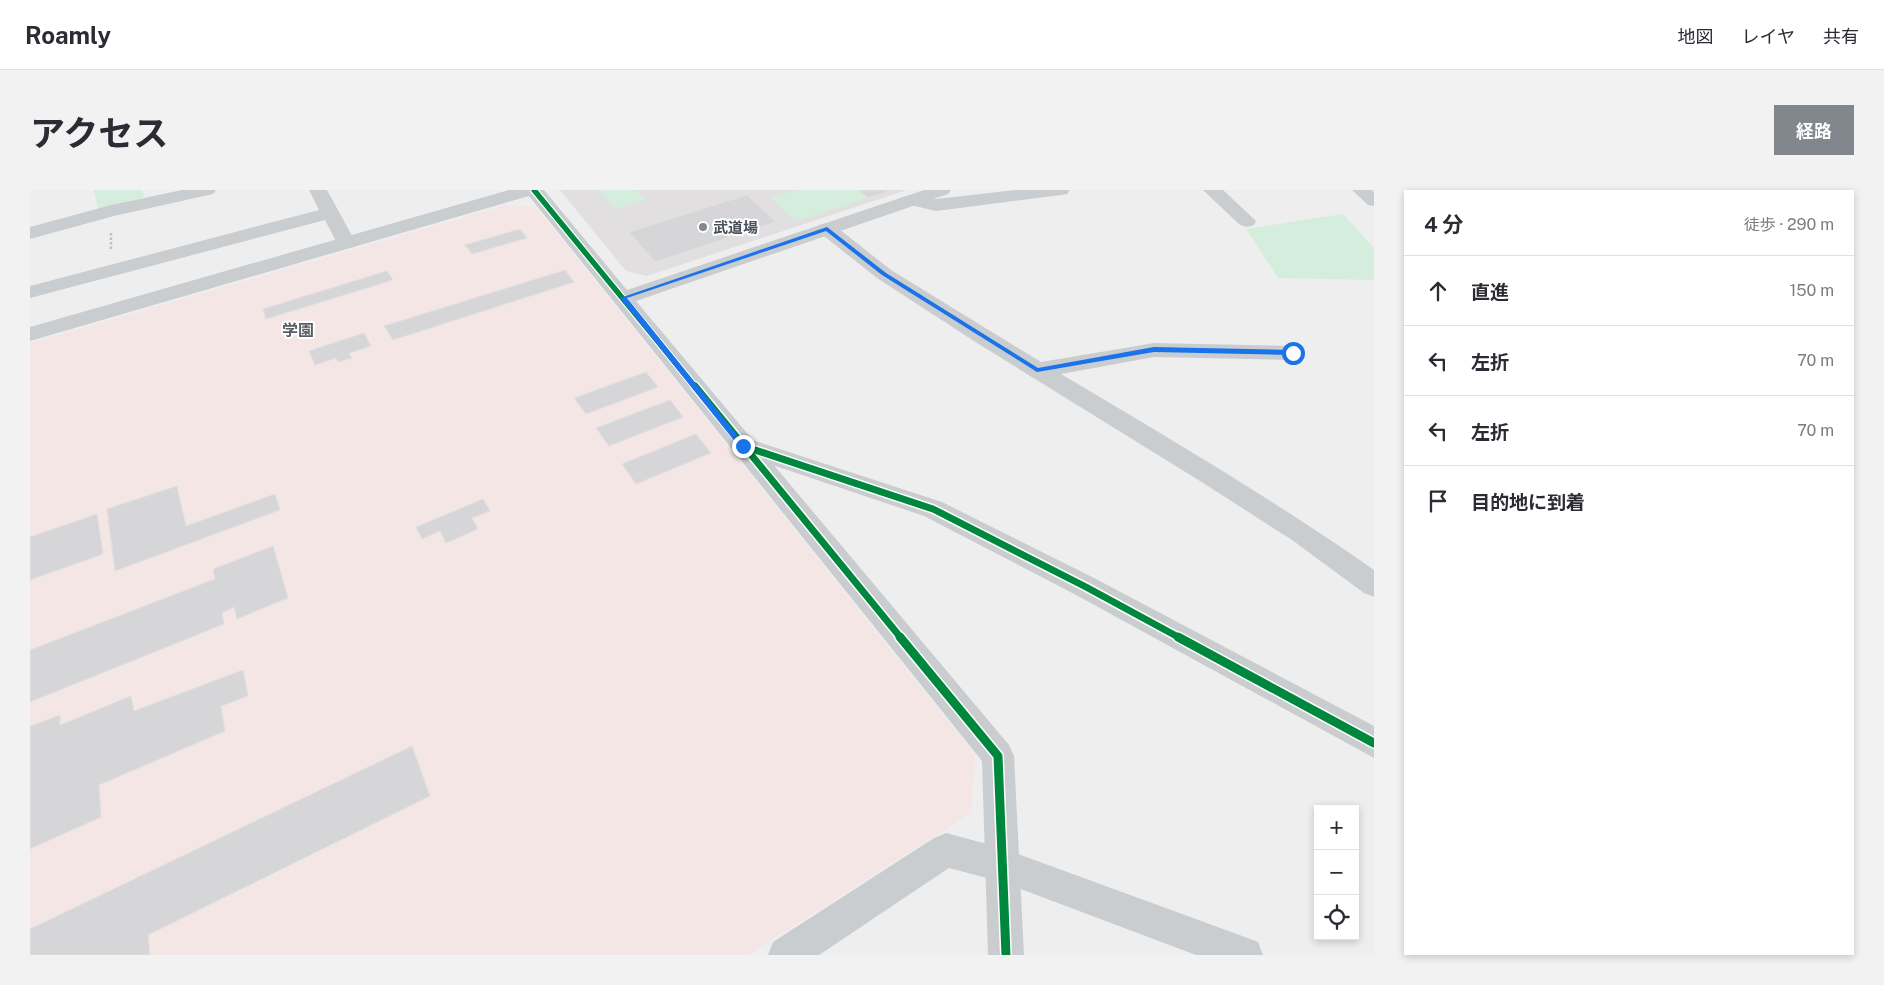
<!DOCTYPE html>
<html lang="ja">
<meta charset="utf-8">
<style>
body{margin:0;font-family:"Public Sans","Noto Sans JP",sans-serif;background:#f2f2f3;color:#2b2b33}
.controls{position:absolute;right:15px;bottom:15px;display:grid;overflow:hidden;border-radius:0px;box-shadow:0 2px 8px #0003}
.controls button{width:45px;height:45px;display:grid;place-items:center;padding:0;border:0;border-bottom:1px solid #e1e1e2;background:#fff;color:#2b2b33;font:25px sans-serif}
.stop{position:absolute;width:15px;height:15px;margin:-11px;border:4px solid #1a73e8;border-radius:50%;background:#fff}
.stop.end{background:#1a73e8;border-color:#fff;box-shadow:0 1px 5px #0008}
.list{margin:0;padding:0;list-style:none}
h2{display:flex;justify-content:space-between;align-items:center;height:65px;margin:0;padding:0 20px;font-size:21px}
h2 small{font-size:16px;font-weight:400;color:#7c7c81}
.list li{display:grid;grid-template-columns:32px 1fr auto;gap:15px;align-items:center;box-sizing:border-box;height:70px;padding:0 20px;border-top:1px solid #e1e1e2}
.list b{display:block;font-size:19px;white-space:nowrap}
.list em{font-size:16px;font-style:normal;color:#7c7c81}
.icon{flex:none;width:28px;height:28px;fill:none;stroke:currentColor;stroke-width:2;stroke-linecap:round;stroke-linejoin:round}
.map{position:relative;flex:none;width:1344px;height:765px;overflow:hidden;border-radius:0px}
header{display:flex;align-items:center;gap:30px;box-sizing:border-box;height:70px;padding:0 25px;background:#fff;border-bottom:1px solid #e1e1e2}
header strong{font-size:24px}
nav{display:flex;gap:28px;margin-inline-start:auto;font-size:18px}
.intro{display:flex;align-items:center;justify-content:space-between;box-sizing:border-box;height:120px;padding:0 30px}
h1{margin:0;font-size:35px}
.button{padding:12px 22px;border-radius:0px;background:#81878d;color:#fff;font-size:18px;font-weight:700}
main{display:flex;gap:30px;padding:0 30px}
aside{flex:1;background:#fff;border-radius:0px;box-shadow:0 2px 8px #0003}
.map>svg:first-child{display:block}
.education{fill:#e1dfdf}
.medical{fill:#f4e6e5}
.green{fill:#d4eddd}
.building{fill:#d6d6d8;stroke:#e0e0e1}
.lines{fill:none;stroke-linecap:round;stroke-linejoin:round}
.path{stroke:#b8c3bf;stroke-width:2.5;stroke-dasharray:2.5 2;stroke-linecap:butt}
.street{fill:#cacdcf;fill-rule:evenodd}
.secondary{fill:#cacdd0;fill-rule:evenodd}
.cycleway-far2-casing{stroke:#fff;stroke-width:8}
.cycleway-far1-casing{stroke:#fff;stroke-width:10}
.cycleway-casing{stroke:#fff;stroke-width:12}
.cycleway-far2{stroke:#00873e;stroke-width:5.5}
.cycleway-far1{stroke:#00873e;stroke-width:7}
.cycleway{stroke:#00873e;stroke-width:9}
.route{fill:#1a73e8}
.poi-dot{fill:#81878d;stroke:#fff;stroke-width:2}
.labels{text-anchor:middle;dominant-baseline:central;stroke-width:4;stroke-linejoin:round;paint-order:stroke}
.far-poi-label{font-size:15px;font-weight:bold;fill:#465059;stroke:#fff;text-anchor:start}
.far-quarter-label{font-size:16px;font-weight:bold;fill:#5a5d62;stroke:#fff}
</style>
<header>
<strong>Roamly</strong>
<nav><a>地図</a><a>レイヤ</a><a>共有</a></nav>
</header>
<div class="intro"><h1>アクセス</h1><a class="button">経路</a></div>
<main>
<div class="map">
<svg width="1344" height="765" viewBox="0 0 1344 765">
<rect width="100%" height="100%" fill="#efeeee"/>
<path class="education" d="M530,0H877L617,86L596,81Z"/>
<path class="medical" d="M476,15L506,17L945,565L941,623L718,765H0V153Z"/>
<g class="green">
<path d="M64,0H112L114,7L68,19Z"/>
<path d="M568,0H606L616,10L585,19Z"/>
<path d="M766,0H829L838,8L766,31L740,8Z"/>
<path d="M1313,24L1344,58V90L1248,88L1216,39Z"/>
</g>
<g class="building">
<path d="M829,0H861L838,8Z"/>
<path d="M717,5L746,32L625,72L599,42Z"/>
<path d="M490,39L497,48L442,64L435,55Z"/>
<path d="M535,80L544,92L363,150L354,136Z"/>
<path d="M357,81L363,90L236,129L233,119Z"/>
<path d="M334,143L341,156L319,163L322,168L308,172L306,168L285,175L279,161Z"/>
<path d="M616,182L628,197L556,224L544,208Z"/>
<path d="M640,210L653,227L579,256L566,238Z"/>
<path d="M666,244L681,263L606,294L592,274Z"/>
<path d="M147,296L156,336L245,304L250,320L85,381L77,319Z"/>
<path d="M453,309L460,321L442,328L448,339L416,353L410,341L392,349L386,337Z"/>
<path d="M67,324L73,364L0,390V347Z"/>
<path d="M243,356L258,408L207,429L204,417L192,423L194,434L0,512V460L185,389L183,379Z"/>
<path d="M213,480L218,506L191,516L195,541L69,595L71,627L0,659V536L30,525V535L101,506L104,521Z"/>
<path d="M382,556L400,606L118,745L120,765H0V739Z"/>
</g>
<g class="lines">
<path class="path" d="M81,43V59"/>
<g class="street">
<path d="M152,0H186L183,4L84,26L0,49V37L81,15Z"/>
<path d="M279,0H297L326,53L323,57L316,59L309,57L295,30L0,108V96L289,20Z"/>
<path d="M986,0H1040L1037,4L1031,5L906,21L876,14L873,10L876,6L882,5L906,9Z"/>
<path d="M1173,0H1193L1226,31L1224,35L1217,37L1210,35Z"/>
<path d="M1322,0H1342L1344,2V16L1338,15Z"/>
<path d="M797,33L804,35L861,80L1011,172L1124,153L1263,156L1271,158L1274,163L1271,168L1263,170L1124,167L1031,184C1137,247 1243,309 1344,380V407L1334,403L1262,350L1170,291L947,153L847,88L790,43L787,39L790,35Z"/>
<path d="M713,247L912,312L1066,389L1344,536V568L1046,405L894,326L704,262L701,256L704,250Z"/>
<path d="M916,643L972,658L1215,747L1228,752L1233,765H1166L972,692L919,678L789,765H738L743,752L904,648Z"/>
</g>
<path class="secondary" d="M479,0H514L597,100L894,0H921L918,4L606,111L979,555L984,566L994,765H958L952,571L499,6L0,151V137Z"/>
<defs>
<path id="cycleway-far2" d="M504,0L666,198"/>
<g id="cycleway-far1">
<path d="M665,196L871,448"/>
<path d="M713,256L903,319L1056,397L1150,448"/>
</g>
<g id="cycleway">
<path d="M870,447L968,566L976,765"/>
<path d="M1148,447L1344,553"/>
</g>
</defs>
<use href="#cycleway-far2" class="cycleway-far2-casing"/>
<use href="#cycleway-far1" class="cycleway-far1-casing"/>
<use href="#cycleway" class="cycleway-casing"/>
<use href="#cycleway-far2" class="cycleway-far2"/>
<use href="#cycleway-far1" class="cycleway-far1"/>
<use href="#cycleway" class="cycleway"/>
</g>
<path class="route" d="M797,37L856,83L1008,178L1124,157L1263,160L1267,163L1263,165L1124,162L1007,182L852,85L796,41L597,108L716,256L710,258L590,108Z"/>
<circle class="poi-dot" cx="673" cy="37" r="5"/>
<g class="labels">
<g class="far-poi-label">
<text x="683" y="37">武道場</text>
</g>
<g class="far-quarter-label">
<text x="268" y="140">学園</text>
</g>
</g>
</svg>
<div class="controls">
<button>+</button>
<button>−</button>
<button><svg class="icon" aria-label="locate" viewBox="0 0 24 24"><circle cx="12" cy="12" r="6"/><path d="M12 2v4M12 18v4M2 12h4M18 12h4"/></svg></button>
</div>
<div class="stop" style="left:1263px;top:163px"></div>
<div class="stop end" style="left:713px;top:256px"></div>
</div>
<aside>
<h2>4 分<small>徒歩 · 290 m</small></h2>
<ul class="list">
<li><svg class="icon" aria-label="ahead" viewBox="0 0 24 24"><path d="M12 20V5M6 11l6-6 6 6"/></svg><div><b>直進</b></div><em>150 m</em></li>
<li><svg class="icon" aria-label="left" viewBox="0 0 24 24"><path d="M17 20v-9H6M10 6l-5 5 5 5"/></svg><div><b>左折</b></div><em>70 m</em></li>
<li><svg class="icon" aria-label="left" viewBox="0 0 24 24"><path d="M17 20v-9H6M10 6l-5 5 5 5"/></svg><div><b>左折</b></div><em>70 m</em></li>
<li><svg class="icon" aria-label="arrive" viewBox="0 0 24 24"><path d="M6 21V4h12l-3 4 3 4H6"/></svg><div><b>目的地に到着</b></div></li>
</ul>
</aside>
</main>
